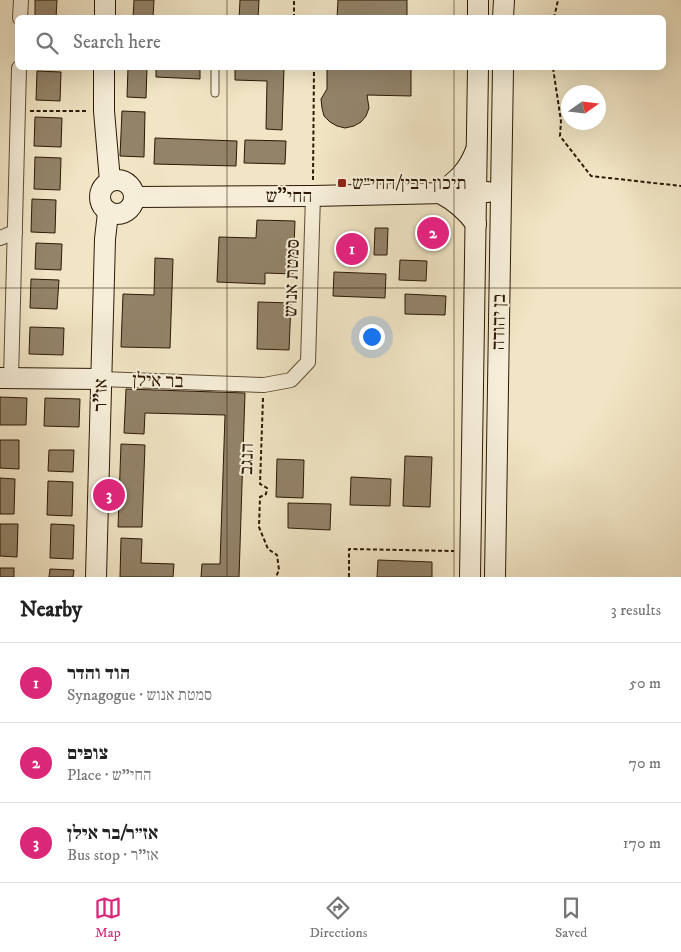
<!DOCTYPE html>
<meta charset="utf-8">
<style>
body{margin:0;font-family:"IM FELL DW Pica","Frank Ruhl Libre",serif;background:#f6f6f6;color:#222}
.compass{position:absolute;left:561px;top:85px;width:45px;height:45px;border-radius:50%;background:#fff;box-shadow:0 5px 20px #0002;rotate:76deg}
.you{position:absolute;left:371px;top:336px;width:18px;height:18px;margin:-12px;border:4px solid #fff;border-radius:50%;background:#1a73e8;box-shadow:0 0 0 8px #1a73e833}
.badge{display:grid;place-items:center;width:32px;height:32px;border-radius:50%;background:#db2777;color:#fff;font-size:16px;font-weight:700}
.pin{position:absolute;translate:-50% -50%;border:2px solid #fff;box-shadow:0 1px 5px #0006}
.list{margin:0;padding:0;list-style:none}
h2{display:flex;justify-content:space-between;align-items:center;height:65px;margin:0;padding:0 20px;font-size:21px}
h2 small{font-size:16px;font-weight:400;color:#767676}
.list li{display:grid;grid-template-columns:32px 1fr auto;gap:15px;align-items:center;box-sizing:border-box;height:80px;padding:0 20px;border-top:1px solid #e0e0e0}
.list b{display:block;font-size:19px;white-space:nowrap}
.list p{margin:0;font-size:16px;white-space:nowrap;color:#767676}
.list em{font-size:16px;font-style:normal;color:#767676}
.icon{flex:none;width:28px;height:28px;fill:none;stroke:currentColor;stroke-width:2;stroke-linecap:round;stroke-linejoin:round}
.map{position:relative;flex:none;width:681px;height:577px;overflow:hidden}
.search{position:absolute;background:#fff;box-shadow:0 5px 20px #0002;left:15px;right:15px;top:15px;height:55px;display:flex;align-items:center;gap:12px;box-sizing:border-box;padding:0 18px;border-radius:8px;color:#767676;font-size:19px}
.sheet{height:305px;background:#fff}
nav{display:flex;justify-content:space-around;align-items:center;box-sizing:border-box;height:70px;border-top:1px solid #e0e0e0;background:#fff;font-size:14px;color:#767676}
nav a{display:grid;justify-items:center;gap:2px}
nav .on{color:#db2777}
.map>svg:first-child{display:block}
.building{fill:#938369;stroke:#2d1905}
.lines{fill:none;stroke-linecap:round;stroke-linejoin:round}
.lane-casing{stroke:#5e4c35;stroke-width:9}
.street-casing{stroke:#5e4c35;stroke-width:16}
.secondary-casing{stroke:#2d1905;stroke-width:22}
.path{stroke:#2d1905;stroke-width:2;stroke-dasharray:4 2.5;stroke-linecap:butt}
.lane{stroke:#f6eed9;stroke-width:7}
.street{stroke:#f6eed9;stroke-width:14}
.secondary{stroke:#f6eed9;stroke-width:20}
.grid{fill:none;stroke:#2d1905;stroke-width:1;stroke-opacity:0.55}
.poi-dot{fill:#8f2418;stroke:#f6eed9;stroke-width:2}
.labels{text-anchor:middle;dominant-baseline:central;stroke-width:4;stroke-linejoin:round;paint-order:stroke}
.poi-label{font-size:19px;fill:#2d1905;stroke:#f6eed9;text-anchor:start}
.street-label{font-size:19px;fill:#2d1905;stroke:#f6eed9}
</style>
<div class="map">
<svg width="681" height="577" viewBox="0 0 681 577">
<rect width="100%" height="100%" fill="#f1e5c5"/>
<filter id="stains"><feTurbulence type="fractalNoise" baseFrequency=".004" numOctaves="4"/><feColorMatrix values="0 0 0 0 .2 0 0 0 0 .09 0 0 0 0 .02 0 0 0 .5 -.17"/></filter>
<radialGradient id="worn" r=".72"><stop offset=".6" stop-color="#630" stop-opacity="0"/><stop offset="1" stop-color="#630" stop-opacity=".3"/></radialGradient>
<g class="building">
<path d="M35,0H57L56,18H35Z"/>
<path d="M134,0H154L153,18H133Z"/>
<path d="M240,0H259L258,18H239Z"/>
<path d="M338,0H407V18H337Z"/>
<path d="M128,68H147L146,98L127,97Z"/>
<path d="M156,68H200V79L156,77Z"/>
<path d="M235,68H284L282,130L266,129L267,81L235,80Z"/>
<path d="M327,68H411V96L367,95L369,108L366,116L361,122L354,126L345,128L337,126L330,122L324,116L322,108L321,99L327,89Z"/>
<path d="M37,71L61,72L60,101L36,100Z"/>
<path d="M122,111L145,112L144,157L120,156Z"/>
<path d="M35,117L62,118L61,147L34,146Z"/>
<path d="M155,138L237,141L236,166L154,164Z"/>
<path d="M245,140L286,141L285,164L244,163Z"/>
<path d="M35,157L61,158L60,190L34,189Z"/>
<path d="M32,199L56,200L55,233L31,232Z"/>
<path d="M257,220L295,221L293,274L265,273V284L217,282L219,237L256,238Z"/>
<path d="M420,222L447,223V244L420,243Z"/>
<path d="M375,228H388L387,255H374Z"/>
<path d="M354,232L369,243L351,267L336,255Z"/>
<path d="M36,243L62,244L61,270L35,269Z"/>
<path d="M155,258L173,259L170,348L121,347L123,294L154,295Z"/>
<path d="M400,260L427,261L426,281L399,280Z"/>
<path d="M334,272L386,274L385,298L333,296Z"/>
<path d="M31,279L59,280L57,309L30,308Z"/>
<path d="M405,294L446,296L445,315L405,314Z"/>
<path d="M258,302L291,303L289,350L257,349Z"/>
<path d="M30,327L64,328L63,355L29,354Z"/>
<path d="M126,389L245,393L239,577H201L202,564H220L225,415L145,413L144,434L124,433Z"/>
<path d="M0,397L27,398L26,425H0Z"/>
<path d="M45,398L80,399L79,427L44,426Z"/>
<path d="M0,440H19V469L0,468Z"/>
<path d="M121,444L145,445L142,527H118Z"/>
<path d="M49,450H74L73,472L48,471Z"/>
<path d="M405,456L432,457L430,507L403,506Z"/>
<path d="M277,459L304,460L303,498L276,497Z"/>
<path d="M351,477L391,479L390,506L350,505Z"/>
<path d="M0,478L15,479L14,514H0Z"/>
<path d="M48,481L73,482L72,516L47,515Z"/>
<path d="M288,503L331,504L330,530L288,528Z"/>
<path d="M0,524H18L17,557L0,556Z"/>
<path d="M51,524L74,525L73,559L50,558Z"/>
<path d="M121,538L142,539L141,563L174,564L173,577H120Z"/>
<path d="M378,560L432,562V577H377Z"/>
<rect x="0" y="568" width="14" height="9"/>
<path d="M50,569L74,570L73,577H49Z"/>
</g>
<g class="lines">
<defs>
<path id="lane" d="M215,68V93"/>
<g id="street">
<path d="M20,18L21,0"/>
<path d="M0,238L15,232"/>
<path d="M11,378L19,68"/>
<path d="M101,379L264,385L291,380L308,362L313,196"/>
</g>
<g id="secondary">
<path d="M105,18V0"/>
<path d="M478,18V0"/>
<path d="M503,18L504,0"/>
<path d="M104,68V111L110,181"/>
<path d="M476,150C468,171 458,180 440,193C455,201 466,210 476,224"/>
<circle cx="117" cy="197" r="17"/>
<path d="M135,197L313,196L488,192"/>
<path d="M0,378L101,379"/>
<path d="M96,577L105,239L108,213"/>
<path d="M470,577L478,68"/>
<path d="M495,577L503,68"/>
</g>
</defs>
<use href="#lane" class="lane-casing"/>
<use href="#street" class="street-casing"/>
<use href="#secondary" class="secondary-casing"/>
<g class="path">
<path d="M294,18V0"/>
<path d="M554,18L558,0"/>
<path d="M553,68L561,121L560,136L591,176L681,186"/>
<path d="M30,111H88"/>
<path d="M313,180L314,68"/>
<path d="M263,398L260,484L267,488L266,494L260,497L259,527L268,549L277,555L279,570L276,577"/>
<path d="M349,577V549L454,551"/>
</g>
<use href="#lane" class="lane"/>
<use href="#street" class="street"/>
<use href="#secondary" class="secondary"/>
</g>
<path class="grid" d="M227,0V18M454,0V18M227,68V577M454,68V577M0,288H681"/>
<rect class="poi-dot" x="337" y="178" width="10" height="10" rx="2.5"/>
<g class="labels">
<g class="poi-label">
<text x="352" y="183">תיכון רבין/החי״ש</text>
</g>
<g class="street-label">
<text x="289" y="196">החי"ש</text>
<text transform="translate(292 278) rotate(-88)">סמטת אנוש</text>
<text transform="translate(499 322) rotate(-89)">בן יהודה</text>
<text transform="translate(158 381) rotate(2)">בר אילן</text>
<text transform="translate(101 395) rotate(-89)">אז"ר</text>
<text transform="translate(247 459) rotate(-88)">הנגב</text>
</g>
</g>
<rect width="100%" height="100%" filter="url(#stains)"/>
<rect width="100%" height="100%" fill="url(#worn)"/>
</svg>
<svg class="compass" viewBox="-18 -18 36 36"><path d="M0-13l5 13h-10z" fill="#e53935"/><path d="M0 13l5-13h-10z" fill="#767676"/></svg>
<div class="you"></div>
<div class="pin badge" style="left:352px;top:249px">1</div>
<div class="pin badge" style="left:433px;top:233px">2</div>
<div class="pin badge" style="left:109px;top:495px">3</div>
<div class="search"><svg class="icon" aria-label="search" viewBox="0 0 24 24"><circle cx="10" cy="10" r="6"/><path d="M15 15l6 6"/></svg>Search here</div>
</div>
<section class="sheet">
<h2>Nearby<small>3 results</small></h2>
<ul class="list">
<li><span class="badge">1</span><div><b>הוד והדר</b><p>Synagogue · סמטת אנוש</p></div><em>50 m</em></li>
<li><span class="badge">2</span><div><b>צופים</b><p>Place · החי&quot;ש</p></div><em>70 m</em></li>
<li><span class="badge">3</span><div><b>אז״ר/בר אילן</b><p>Bus stop · אז&quot;ר</p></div><em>170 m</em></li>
</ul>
</section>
<nav>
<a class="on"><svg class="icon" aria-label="map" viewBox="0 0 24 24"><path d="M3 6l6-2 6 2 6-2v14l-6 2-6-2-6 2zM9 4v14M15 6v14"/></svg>Map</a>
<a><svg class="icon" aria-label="directions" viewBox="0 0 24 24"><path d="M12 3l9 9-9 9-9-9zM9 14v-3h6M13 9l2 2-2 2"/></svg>Directions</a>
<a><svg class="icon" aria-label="saved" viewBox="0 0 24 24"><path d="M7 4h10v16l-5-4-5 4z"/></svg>Saved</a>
</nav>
